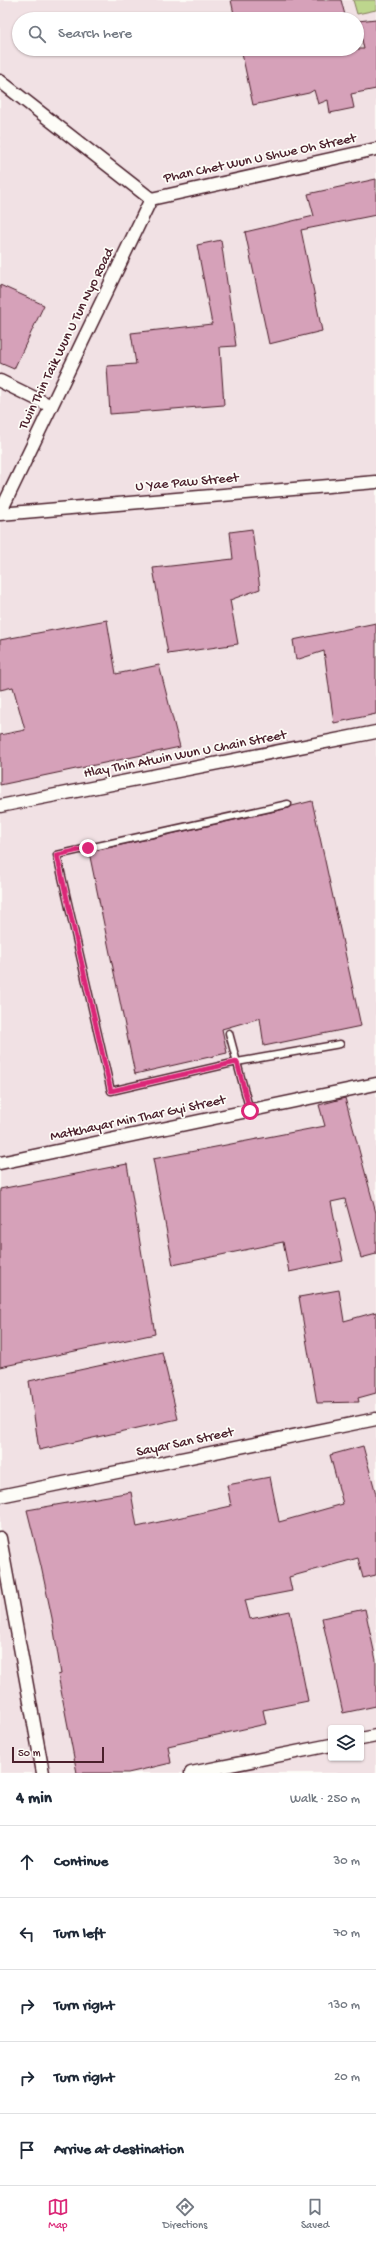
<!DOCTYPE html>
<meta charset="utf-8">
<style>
body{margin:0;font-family:"Gochi Hand",sans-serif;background:#f2f2f3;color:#1f2937}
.controls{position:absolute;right:12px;bottom:12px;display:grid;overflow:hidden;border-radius:4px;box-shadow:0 1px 3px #0004}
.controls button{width:36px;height:36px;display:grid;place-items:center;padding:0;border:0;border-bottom:1px solid #e0e1e3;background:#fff;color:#1f2937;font:20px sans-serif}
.scale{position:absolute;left:12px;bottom:10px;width:92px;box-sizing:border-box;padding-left:4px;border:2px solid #4a1f2b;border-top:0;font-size:11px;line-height:14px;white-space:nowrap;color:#4a1f2b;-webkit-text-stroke:3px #fdfcf7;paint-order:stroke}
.stop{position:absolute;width:12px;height:12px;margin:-9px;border:3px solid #db2777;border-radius:50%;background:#fff}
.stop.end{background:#db2777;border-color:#fff;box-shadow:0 1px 4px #0008}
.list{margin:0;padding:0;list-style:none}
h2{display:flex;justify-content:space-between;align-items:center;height:52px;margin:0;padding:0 16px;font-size:17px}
h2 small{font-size:13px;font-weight:400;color:#747a83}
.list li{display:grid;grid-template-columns:26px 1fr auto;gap:12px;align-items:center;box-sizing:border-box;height:72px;padding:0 16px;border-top:1px solid #e0e1e3}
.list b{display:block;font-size:15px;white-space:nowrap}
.list em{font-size:13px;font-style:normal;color:#747a83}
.icon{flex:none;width:22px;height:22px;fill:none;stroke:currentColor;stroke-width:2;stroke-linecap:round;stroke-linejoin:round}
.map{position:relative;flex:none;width:376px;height:1773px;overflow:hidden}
.search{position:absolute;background:#fff;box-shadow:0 1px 3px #0004;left:12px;right:12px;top:12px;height:44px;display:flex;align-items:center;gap:10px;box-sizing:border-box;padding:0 14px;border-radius:22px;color:#747a83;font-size:15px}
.sheet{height:412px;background:#fff}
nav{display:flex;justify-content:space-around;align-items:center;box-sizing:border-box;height:56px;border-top:1px solid #e0e1e3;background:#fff;font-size:11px;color:#747a83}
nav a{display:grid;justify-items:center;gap:2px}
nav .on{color:#db2777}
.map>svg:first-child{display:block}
.built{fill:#f1e1e4;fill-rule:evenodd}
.green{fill:#bdd68d;stroke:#847a5c}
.building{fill:#d6a1b9;stroke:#4a1f2b}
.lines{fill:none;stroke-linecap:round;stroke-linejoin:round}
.service-casing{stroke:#4a1f2b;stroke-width:9}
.minor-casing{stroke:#4a1f2b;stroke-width:15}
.service{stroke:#fdfcf7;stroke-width:6}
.minor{stroke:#fdfcf7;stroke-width:12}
.route{stroke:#db2777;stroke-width:5}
.labels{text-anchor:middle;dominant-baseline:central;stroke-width:3.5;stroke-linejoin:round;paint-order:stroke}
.street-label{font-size:14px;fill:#4a1f2b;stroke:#fdfcf7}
</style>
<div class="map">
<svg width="376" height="1773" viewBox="0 0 376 1773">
<rect width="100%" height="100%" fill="#fdfcf7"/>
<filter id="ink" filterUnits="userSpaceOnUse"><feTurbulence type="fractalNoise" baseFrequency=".025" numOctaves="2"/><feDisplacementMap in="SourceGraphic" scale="8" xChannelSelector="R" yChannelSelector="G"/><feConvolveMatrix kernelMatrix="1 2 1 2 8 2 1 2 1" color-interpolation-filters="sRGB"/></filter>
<g filter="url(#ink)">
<path class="built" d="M0,0H376V1773H0ZM19,19H357V49H19ZM331,1728H361V1758H331Z"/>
<path class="green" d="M353,0H376V10L357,14Z"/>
<g class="building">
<path d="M231,0H341L346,19H235Z"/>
<path d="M376,19V89L351,94L354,108L330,113L328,100L318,104L314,90L309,93L253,105L241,49H364L358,21Z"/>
<path d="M376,179V215L301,230L322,331L269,344L245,232L314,216L308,194Z"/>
<path d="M221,240L236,346L220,347L224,405L110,414L107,366L136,364L131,333L212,324L197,245Z"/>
<path d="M0,285L44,305L14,369L0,363Z"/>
<path d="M252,529L260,589L230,600L238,644L168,654L153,568L233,559L230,532Z"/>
<path d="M107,620L116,674L159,665L180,747L0,785V735L25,730L13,687L0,690V640Z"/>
<path d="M376,623V714L334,723L324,651L296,660L293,640Z"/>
<path d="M312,801L361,1026L264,1046L260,1018L222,1029L227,1053L135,1074L89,852L289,808L292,806Z"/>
<path d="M345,1098L376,1213V1254L361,1258L345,1199L331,1202L343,1261L289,1272L283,1242L173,1265L153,1159L325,1126L319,1105Z"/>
<path d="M127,1164L155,1334L0,1367V1189Z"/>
<path d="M339,1290L344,1321L376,1312V1393L358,1398L359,1402L317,1403L299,1297Z"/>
<path d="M162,1352L178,1419L39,1450L29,1381Z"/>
<path d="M363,1446L376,1494V1575L363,1578L358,1558L289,1577L292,1591L245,1600L250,1619L290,1611L308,1701L263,1710L266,1724L168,1746L171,1763L128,1773H77L58,1675L61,1674L52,1618L41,1566L27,1510L131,1492L137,1527L231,1506L227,1485L270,1477L279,1522L343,1504L330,1455Z"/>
<path d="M365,1609L376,1660V1706L343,1713L322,1618Z"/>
</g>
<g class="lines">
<defs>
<g id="service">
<path d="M288,804L57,855L111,1091L237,1062L340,1044"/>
<path d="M229,1033L250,1111"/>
</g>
<g id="minor">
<path d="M0,81L151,199"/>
<path d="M151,199L376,149"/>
<path d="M0,381L51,406"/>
<path d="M0,513L151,199"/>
<path d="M0,514L376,482"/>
<path d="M0,806L376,732"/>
<path d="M0,1163L376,1084"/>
<path d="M0,1496L376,1419"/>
<path d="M0,1538L43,1773"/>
<path d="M361,1739L376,1736"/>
<path d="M191,1773L331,1745"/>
</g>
</defs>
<use href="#service" class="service-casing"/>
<use href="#minor" class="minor-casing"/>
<use href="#service" class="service"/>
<use href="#minor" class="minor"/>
</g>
</g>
<g class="lines" filter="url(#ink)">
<path class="route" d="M88,848L57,855L111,1091L237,1062L250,1111"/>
</g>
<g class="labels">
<g class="street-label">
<text transform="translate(260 159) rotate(-12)">Phan Chet Wun U Shwe Oh Street</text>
<text transform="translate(67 339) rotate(-64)">Twin Thin Taik Wun U Tun Nyo Road</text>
<text transform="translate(187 483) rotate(-5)">U Yae Paw Street</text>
<text transform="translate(185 755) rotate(-11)">Hlay Thin Atwin Wun U Chain Street</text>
<text transform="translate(138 1119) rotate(-12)">Matkhayar Min Thar Gyi Street</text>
<text transform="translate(185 1443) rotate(-12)">Sayar San Street</text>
</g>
</g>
</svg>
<div class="controls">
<button><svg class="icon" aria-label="layers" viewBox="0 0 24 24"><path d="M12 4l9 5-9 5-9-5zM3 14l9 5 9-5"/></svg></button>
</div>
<div class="scale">50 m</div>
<div class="stop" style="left:250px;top:1111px"></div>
<div class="stop end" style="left:88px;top:848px"></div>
<div class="search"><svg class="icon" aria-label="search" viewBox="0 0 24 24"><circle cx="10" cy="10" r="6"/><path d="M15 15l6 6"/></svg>Search here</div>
</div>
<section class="sheet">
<h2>4 min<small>Walk · 250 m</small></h2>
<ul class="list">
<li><svg class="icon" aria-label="ahead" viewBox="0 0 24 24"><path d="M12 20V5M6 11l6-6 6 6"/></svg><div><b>Continue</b></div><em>30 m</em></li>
<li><svg class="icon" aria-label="left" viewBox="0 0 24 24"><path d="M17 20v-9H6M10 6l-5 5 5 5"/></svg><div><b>Turn left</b></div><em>70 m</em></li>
<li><svg class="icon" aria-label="right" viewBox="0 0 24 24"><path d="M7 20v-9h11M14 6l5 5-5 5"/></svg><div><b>Turn right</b></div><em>130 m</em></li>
<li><svg class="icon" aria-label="right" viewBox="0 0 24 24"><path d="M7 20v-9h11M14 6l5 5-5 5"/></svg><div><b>Turn right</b></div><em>20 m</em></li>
<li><svg class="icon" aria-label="arrive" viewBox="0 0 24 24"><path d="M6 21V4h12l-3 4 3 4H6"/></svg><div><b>Arrive at destination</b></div></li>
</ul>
</section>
<nav>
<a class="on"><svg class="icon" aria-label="map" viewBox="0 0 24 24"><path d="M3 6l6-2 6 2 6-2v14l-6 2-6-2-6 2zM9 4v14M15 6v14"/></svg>Map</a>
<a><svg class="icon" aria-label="directions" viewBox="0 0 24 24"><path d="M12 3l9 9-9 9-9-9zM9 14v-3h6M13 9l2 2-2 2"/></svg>Directions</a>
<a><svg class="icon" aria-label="saved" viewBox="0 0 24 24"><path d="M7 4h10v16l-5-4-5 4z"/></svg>Saved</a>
</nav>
